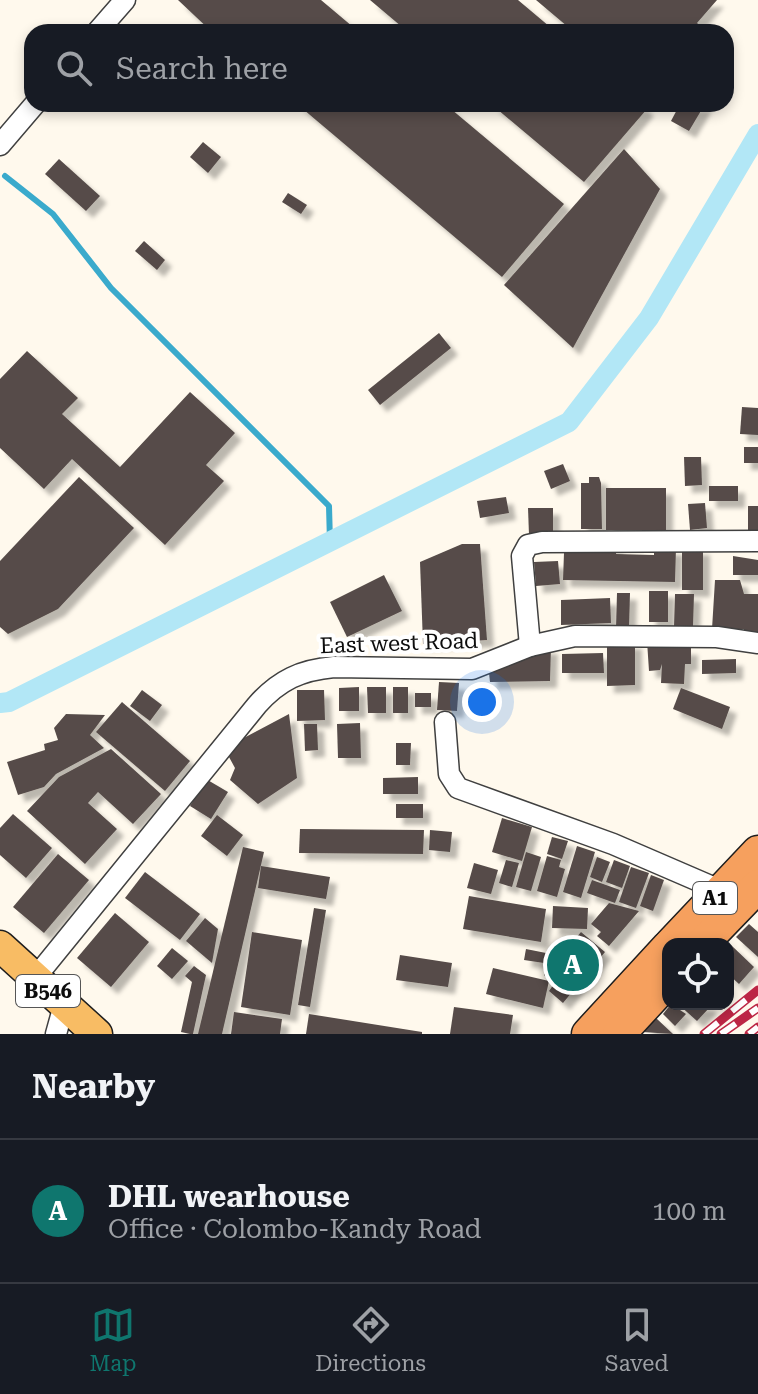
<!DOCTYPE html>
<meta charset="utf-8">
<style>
body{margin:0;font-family:"Roboto Serif",serif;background:#242831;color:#f1f3f6}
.controls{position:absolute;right:24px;bottom:24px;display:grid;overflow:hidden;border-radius:16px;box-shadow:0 4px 12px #0003}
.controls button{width:72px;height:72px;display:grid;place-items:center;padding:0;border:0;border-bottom:2px solid #363941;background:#171b24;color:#f1f3f6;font:40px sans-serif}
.you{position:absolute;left:482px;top:702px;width:28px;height:28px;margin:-20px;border:6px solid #fff;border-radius:50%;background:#1a73e8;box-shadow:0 0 0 12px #1a73e833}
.badge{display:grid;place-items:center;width:52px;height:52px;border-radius:50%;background:#0f766e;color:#fff;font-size:26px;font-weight:700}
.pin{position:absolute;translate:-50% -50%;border:4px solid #fff;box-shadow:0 2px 8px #0006}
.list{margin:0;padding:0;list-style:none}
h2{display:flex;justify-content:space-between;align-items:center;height:104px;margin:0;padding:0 32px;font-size:34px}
h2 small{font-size:26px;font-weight:400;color:#9ea1a6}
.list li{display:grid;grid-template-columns:52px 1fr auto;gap:24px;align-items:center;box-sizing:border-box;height:144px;padding:0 32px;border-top:2px solid #363941}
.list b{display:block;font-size:30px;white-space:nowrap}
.list p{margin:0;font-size:26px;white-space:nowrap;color:#9ea1a6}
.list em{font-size:26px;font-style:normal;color:#9ea1a6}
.icon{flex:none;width:44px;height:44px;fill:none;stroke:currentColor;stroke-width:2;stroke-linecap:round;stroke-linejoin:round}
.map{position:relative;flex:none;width:758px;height:1034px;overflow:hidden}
.search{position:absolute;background:#171b24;box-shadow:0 4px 12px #0003;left:24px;right:24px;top:24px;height:88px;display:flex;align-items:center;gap:20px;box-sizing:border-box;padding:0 28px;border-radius:24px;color:#9ea1a6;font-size:30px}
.sheet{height:248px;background:#171b24}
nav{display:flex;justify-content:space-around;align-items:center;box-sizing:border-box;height:112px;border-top:2px solid #363941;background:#171b24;font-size:22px;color:#9ea1a6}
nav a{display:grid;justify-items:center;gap:4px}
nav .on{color:#0f766e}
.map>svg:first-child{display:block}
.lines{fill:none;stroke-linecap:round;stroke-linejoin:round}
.stream{stroke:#3aaacc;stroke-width:6}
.canal{stroke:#b2e7f6;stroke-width:20}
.building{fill:#564c49;filter:url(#shadow)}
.minor-casing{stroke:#404040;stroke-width:23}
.primary-casing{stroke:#1e1e1e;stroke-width:33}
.trunk-casing{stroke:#1e1e1e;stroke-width:35}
.minor{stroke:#fff;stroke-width:20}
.primary{stroke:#f8bc64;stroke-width:30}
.trunk{stroke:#f6a05e;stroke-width:32}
.rail-casing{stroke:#bc2645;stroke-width:9}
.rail{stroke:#fff;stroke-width:6;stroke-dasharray:18;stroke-linecap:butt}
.labels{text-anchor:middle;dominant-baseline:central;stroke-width:8;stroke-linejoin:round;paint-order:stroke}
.shield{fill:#fff;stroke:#565656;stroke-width:2}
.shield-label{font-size:20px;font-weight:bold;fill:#0d0d0d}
.street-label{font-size:22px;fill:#0d0d0d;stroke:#fff}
</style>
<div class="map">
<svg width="758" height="1034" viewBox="0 0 758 1034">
<defs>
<filter id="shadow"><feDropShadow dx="7" dy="7" stdDeviation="2" flood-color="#0004"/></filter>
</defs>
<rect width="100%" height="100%" fill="#fff9ed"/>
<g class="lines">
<path class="stream" d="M5,176L53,214L111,288L329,506L330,542"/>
<path class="canal" d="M0,703L9,702L569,422L649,318L758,134"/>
</g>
<g class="building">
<path d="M178,0H321L359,32H212Z"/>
<path d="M370,0H518L556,32H408Z"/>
<path d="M536,0H717L697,23L708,32H574Z"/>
<path d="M297,104H445L564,204L502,277Z"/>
<path d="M491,104H641L647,109L584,182Z"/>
<path d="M680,104H705L689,131L671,121Z"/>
<path d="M203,142L221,157L208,173L190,157Z"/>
<path d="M624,149L660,189L573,348L504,285Z"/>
<path d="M59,159L100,196L86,211L45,174Z"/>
<path d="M288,193L307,205L301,214L282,202Z"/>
<path d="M144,241L165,260L157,270L135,251Z"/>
<path d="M439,333L451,348L380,405L368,390Z"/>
<path d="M27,351L78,398L62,414L120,467L190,392L235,433L206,465L224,481L165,545L72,459L44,489L0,448V379Z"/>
<path d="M742,407L758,408V435L740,434Z"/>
<rect x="744" y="447" width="14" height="16"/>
<path d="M684,457H701L702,485L685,486Z"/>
<path d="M563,464L570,481L551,489L544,471Z"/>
<path d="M79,477L134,528L58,609L8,634L0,627V561Z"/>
<path d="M589,477H599L601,483L602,529H581V483H589Z"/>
<rect x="709" y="486" width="29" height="15"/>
<rect x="606" y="488" width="60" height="42"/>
<path d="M506,497L509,513L480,518L477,501Z"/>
<path d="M705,503L707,528L690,530L688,504Z"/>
<rect x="748" y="506" width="10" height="28"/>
<path d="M528,508H553V535H529Z"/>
<path d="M462,544H480L487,640L423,644L420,562Z"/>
<path d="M597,547H617L616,554L654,555V548H676L675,582L563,580L564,553H597Z"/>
<rect x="682" y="548" width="21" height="42"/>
<path d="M733,556L758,560V575H733Z"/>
<path d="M558,561L560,584L536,586L534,562Z"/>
<path d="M384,575L402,611L347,637L330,602Z"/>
<path d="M715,580H740L744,594H758V635H744V629H712Z"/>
<rect x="649" y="591" width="19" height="31"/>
<path d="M617,593H630L629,628H616Z"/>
<path d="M675,594H694L693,627H674Z"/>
<path d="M610,598L611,623L561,625V600Z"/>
<path d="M647,641H659V648H691V664H685L684,684L661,683L662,664L660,670L649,671Z"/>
<path d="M607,642H635V685L607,686Z"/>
<path d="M536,647H551L550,681L490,682L489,673Z"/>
<path d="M603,653L604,673H562V654Z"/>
<path d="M736,659V673L702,674V660Z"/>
<path d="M439,682L459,683L457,711L437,710Z"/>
<path d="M359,687V711H339V688Z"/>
<path d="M367,687H386V713H368Z"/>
<rect x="393" y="687" width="15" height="26"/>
<path d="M681,688L730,707L722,729L673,709Z"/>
<path d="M142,690L162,705L150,721L130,706Z"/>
<path d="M297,690H324L325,720L297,721Z"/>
<rect x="415" y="693" width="16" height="14"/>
<path d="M122,702L190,761L165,791L96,732Z"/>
<path d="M66,714L105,715L90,735L104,748L56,774L44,787L18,795L7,762L45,750L44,744L58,740L54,728Z"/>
<path d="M289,714L297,778L258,804L230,780L235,768L229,757L240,740Z"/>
<path d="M360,723L361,758H338L337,724Z"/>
<path d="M304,724H317L318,750L305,751Z"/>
<path d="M396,743H411L410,765H396Z"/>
<path d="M111,749L161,794L133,824L98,792L88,803L117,829L85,864L27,811L59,777Z"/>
<path d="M418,777V794H383V778Z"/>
<path d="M206,779L228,792L211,819L190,806Z"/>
<rect x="396" y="804" width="27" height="14"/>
<path d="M13,814L52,848L26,878L0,855V828Z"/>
<path d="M217,815L243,835L227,856L201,836Z"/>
<path d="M502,818L532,827L522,861L492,852Z"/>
<path d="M300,829L424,830L423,854L299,853Z"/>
<path d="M430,830L452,832L450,852L429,850Z"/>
<path d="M552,837L568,841L562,859L547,854Z"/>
<path d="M577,846L595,852L581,898L563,892Z"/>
<path d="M243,847L264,852L222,1034H198Z"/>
<path d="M526,852L541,857L531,891L516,887Z"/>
<path d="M58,854L89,880L44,933L13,907Z"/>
<path d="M547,856L561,860L559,867L565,869L557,897L537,891Z"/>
<path d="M597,857L610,862L602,882L590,877Z"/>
<path d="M506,860L519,863L512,887L499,883Z"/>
<path d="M614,860L630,866L622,888L606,882Z"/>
<path d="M474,863L498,870L491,894L467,888Z"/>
<path d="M261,866L330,877L326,899L258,888Z"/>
<path d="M631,867L649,873L636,908L619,902Z"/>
<path d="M145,872L200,914L180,940L125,898Z"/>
<path d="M651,875L664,880L653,911L640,906Z"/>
<path d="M592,880L620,890L615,903L587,893Z"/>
<path d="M469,896L546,909L541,942L463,929Z"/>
<path d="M609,903L639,911L609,946L597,936L601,932L591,924Z"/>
<path d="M553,906L588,908L587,929L552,928Z"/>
<path d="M314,908L326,910L310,1007L298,1005Z"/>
<path d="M115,913L149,942L111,987L77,958Z"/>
<path d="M205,918L218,929L212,963L186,941Z"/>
<path d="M749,924L758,932V957L736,937Z"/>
<path d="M252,932L302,940L290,1015L241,1007Z"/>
<path d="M581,932L605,952L563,1003L549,991L554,984L544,975Z"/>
<path d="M731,945L754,967L739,984L728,974Z"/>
<path d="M172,948L188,961L172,979L157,966Z"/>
<path d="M526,949L546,953L544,963L524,960Z"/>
<path d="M400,955L452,963L448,987L396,980Z"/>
<path d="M194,966L206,975L193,1034H190L181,1032L192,982L185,976Z"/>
<path d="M493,968L549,981L543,1008L486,994Z"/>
<path d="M671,1004L686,1014L675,1026L663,1014Z"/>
<path d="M678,1004H708L710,1007L697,1021Z"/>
<path d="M454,1007L513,1015L510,1034H450Z"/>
<path d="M234,1012L282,1019L280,1034H231Z"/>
<path d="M309,1014L422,1032V1034H306Z"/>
<path d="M656,1018L673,1034L642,1032Z"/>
</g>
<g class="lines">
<defs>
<g id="minor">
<path d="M97,32L125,0"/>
<path d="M0,145L35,104"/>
<path d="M530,646L522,556L528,545L542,542L758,541"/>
<path d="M445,722L449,774L458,788L613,844L722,891"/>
<path d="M35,978L257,705C279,680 301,670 334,667L472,669L530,646L575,636L717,637L758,643"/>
<path d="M56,1034L64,1005"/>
</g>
<path id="primary" d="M0,946L97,1034"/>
<g id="trunk">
<path d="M671,944L758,852"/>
<path d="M702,944L758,886"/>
<path d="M588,1034L668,947"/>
<path d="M619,1034L668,981"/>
</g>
</defs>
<use href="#minor" class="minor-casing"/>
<use href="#primary" class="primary-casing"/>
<use href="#trunk" class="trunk-casing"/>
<use href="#minor" class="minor"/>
<use href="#primary" class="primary"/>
<use href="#trunk" class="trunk"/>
<defs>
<g id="rail">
<path d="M704,1034L758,990"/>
<path d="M721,1034L758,1008"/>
<path d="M749,1034L758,1027"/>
</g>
</defs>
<use href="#rail" class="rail-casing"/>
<use href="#rail" class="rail"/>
</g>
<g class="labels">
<g class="shield">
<rect x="693" y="882" width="44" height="32" rx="6"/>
<rect x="16" y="975" width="64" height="32" rx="6"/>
</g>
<g class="shield-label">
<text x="715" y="898">A1</text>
<text x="48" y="991">B546</text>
</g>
<g class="street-label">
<text transform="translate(399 643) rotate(-2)">East west Road</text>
</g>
</g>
</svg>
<div class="controls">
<button><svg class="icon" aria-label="locate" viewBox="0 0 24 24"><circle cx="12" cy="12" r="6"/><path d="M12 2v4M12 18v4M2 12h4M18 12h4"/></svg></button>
</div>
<div class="you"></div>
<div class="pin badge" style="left:573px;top:965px">A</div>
<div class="search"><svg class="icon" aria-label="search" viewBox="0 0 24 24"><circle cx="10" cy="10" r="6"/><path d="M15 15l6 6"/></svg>Search here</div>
</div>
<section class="sheet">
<h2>Nearby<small></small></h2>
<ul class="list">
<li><span class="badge">A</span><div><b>DHL wearhouse</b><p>Office · Colombo-Kandy Road</p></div><em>100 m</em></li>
</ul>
</section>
<nav>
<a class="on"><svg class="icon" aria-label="map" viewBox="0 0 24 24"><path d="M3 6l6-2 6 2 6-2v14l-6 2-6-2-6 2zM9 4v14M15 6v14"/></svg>Map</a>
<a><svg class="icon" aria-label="directions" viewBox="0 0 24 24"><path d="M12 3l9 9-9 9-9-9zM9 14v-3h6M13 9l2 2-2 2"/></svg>Directions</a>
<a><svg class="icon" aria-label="saved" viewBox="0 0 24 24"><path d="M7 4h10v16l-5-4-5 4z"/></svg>Saved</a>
</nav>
